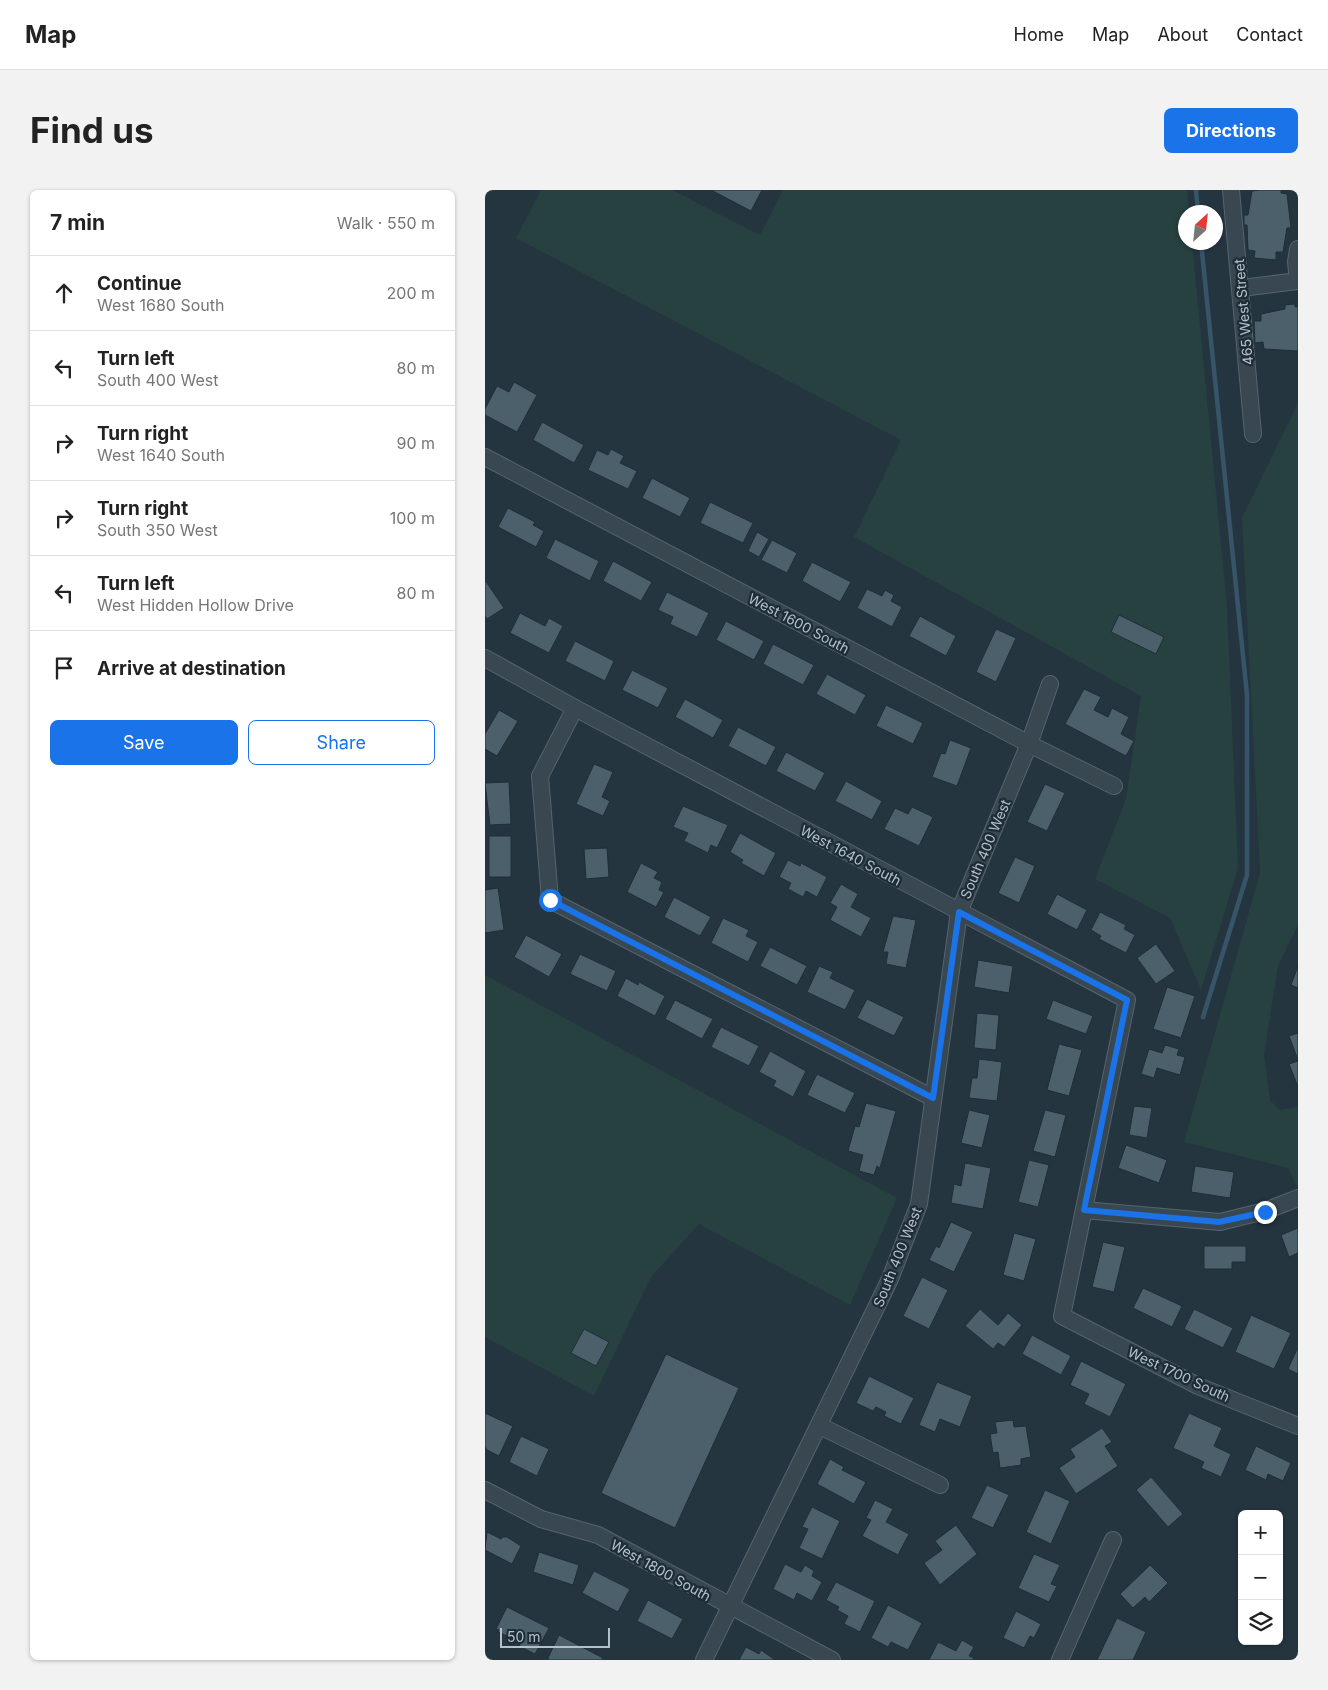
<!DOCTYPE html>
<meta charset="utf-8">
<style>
body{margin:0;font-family:Inter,sans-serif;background:#f2f2f2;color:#222}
.controls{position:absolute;right:15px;bottom:15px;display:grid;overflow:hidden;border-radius:8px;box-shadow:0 1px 4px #0004}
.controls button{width:45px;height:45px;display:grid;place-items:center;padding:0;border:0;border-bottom:1px solid #e0e0e0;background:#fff;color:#222;font:25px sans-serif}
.compass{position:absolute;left:693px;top:15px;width:45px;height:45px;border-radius:50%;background:#fff;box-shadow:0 1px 4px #0004;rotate:27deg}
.scale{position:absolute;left:15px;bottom:12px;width:110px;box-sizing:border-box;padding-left:5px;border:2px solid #b4c1cb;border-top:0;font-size:14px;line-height:18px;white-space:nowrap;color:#b4c1cb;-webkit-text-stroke:4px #1d2c35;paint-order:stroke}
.stop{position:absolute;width:15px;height:15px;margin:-11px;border:4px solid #1a73e8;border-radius:50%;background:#fff}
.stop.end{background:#1a73e8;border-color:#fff;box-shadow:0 1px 5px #0008}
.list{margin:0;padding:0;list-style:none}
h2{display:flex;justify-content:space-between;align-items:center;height:65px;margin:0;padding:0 20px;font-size:21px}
h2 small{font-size:16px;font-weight:400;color:#767676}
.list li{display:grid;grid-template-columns:32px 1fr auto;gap:15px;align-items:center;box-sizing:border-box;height:75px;padding:0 20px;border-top:1px solid #e0e0e0}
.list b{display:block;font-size:19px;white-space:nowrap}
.list p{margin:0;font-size:16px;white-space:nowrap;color:#767676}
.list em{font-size:16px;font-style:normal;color:#767676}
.actions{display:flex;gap:10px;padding:15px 20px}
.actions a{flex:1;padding:11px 0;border:1px solid #1a73e8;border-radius:8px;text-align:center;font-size:18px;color:#1a73e8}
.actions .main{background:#1a73e8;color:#fff}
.icon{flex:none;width:28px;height:28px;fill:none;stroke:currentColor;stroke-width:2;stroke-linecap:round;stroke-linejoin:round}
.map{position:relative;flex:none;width:813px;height:1470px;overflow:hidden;border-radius:8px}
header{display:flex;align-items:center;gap:30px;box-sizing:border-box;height:70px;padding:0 25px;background:#fff;border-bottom:1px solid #e0e0e0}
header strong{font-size:24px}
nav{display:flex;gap:28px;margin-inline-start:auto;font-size:18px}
.intro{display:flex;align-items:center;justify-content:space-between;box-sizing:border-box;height:120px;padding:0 30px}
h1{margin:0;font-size:35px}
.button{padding:12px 22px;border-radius:8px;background:#1a73e8;color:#fff;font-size:18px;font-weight:700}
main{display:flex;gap:30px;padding:0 30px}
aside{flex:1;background:#fff;border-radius:8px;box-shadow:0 1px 4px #0004}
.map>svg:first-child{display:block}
.green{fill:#26413f}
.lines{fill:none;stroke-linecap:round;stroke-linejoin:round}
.stream{stroke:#375568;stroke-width:4.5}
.building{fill:#4c606c;stroke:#1f2e37}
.minor-casing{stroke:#56646e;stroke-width:18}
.minor{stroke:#384750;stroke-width:16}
.route{stroke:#1a73e8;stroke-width:6}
.labels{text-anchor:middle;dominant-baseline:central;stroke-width:4.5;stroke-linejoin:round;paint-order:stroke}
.street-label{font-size:14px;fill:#b4c1cb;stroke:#1d2c35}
</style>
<header>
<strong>Map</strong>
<nav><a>Home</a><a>Map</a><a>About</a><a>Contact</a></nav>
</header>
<div class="intro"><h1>Find us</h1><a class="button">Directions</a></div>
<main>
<aside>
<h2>7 min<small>Walk · 550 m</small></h2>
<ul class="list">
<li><svg class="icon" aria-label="ahead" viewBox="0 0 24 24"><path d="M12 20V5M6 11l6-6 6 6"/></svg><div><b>Continue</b><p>West 1680 South</p></div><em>200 m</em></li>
<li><svg class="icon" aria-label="left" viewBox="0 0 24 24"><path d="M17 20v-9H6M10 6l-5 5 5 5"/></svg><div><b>Turn left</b><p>South 400 West</p></div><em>80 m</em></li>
<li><svg class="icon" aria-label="right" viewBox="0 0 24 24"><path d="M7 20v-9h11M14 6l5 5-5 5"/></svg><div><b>Turn right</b><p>West 1640 South</p></div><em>90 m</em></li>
<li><svg class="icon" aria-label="right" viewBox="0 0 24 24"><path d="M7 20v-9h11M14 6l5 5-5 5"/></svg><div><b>Turn right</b><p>South 350 West</p></div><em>100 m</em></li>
<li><svg class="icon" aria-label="left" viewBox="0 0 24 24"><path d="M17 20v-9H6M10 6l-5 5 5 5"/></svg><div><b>Turn left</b><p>West Hidden Hollow Drive</p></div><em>80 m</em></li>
<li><svg class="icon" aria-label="arrive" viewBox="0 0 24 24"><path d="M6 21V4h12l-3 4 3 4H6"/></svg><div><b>Arrive at destination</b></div></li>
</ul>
<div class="actions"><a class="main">Save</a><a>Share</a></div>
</aside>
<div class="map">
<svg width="813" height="1470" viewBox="0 0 813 1470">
<rect width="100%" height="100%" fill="#243540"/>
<g class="green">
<path d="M56,0H187L275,45L298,0H702L704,22H701V52L707,53L742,417L753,678L716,800L685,728L610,689L641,609L656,506L369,347L416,250L31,48Z"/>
<path d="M813,213V735L793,776L779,865L785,910L795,920L813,917V995H811L803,978L699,952L775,683L757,328Z"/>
<path d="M0,785L412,1008L365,1115L214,1034L166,1087L109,1206L0,1147Z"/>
</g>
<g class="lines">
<g class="stream">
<path d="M711,0L713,22"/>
<path d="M716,52L762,505V685L718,827"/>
</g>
</g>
<g class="building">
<path d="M226,0H277L266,21Z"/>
<path d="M774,0H796V3L802,4L806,38H802L798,62H791V70L769,68L770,61L763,60L762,35H759V25H763L767,1Z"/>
<path d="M810,114V117H813V161L779,159L778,152L770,153L769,131H776V124L800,119V115Z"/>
<path d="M29,192L52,205L32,242L0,225V219L12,196L24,202Z"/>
<path d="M57,232L99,255L89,273L48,250Z"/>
<path d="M126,259L139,266L135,273L152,281L143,299L103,280L112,260L123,265Z"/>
<path d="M167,288L205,308L195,327L157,308Z"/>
<path d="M225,312L268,333L258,353L215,333Z"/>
<path d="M23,318L50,332L48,335L59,341L51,357L13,337Z"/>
<path d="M272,342L284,349L274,367L263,361Z"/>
<path d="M70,349L114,371L105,391L61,368Z"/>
<path d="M287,350L312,363L302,383L276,370Z"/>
<path d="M128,371L167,392L156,411L118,391Z"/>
<path d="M327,372L366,392L355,412L317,391Z"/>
<path d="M0,390L19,418L2,429L0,426Z"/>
<path d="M382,399L397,406L400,400L409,405L406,411L417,417L407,437L372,418Z"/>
<path d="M182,402L224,423L212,447L185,434L188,427L173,420Z"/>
<path d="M35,423L60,436L64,428L78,436L64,463L25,443Z"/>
<path d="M634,425L679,447L671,464L626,442Z"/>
<path d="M435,426L471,446L461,466L424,446Z"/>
<path d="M241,431L279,451L269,470L231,450Z"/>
<path d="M511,439L531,448L511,492L491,482Z"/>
<path d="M90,451L129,471L120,491L80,471Z"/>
<path d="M288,454L329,475L318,495L278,474Z"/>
<path d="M147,480L183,498L173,518L137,500Z"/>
<path d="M342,484L381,505L370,525L331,504Z"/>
<path d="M599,499L616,507L609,520L623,527L627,518L644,527L636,544L649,551L641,566L580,534Z"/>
<path d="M200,509L238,530L228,548L190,527Z"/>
<path d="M401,515L438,533L428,554L391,536Z"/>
<path d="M14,520L33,531L12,566L0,559V544Z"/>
<path d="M253,537L291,557L281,576L243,556Z"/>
<path d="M465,550L486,558L472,596L447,587L456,563L460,564Z"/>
<path d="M301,562L340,583L330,601L291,581Z"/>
<path d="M109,574L128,582L117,607L125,611L118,626L91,614Z"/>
<path d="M361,591L397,611L387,630L350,611Z"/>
<path d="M24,592L26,634L5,635L0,593Z"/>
<path d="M560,594L580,603L562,641L542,632Z"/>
<path d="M198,616L243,635L232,658L226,655L223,663L199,651L203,643L188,637Z"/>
<path d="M427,617L448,627L434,656L399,639L410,618L423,624Z"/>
<path d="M255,643L291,663L279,686L256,673L258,670L245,662Z"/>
<rect x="4" y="646" width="22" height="41"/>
<path d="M122,658L124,687L101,689L99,659Z"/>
<path d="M530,667L550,676L534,713L513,703Z"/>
<path d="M303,670L315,676L316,673L342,687L332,707L321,701L318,707L303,699L306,693L294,687Z"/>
<path d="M156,673L173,682L169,688L177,692L174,700L179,702L171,717L142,702Z"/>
<path d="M356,694L373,704L366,717L386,728L376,747L345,730L352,717L345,713Z"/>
<path d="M13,698L19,740L0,743V700Z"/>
<path d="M572,704L602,720L592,740L562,724Z"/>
<path d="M189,707L226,727L215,746L179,727Z"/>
<path d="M615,722L641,735L639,739L650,745L641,763L614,749L616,746L606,740Z"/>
<path d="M408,726L431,730L421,778L401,774L403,762H398Z"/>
<path d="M238,728L264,740L261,746L273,752L263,772L226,753Z"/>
<path d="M41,745L77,764L64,787L29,767Z"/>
<path d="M671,754L690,781L671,794L652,768Z"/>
<path d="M285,757L322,776L312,795L275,776Z"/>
<path d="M95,764L131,781L122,801L85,784Z"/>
<path d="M493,770L528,776L524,803L489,797Z"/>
<path d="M334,776L348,782L345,788L370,800L360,820L322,802Z"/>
<path d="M813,776V798L806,795Z"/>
<path d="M141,788L153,795L154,792L180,806L170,826L132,806Z"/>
<path d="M682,797L710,806L696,848L668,839Z"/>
<path d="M382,809L419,827L409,846L372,828Z"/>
<path d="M190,810L228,829L217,849L180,829Z"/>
<path d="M568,810L608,826L601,844L561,829Z"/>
<path d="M492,823L514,825L511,860L489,858Z"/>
<path d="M236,837L274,856L264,876L226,857Z"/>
<path d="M813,843V870L804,846Z"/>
<path d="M574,854L597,860L584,906L562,900Z"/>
<path d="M680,855L694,859L692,865L700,867L695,885L672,878L669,888L656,884L664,859L677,863Z"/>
<path d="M285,861L321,881L308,907L288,896L291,891L274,882Z"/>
<path d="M494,869L517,872L512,911L484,908L487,888H492Z"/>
<path d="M813,871V897L804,874Z"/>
<path d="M332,884L370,903L360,923L322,905Z"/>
<path d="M381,913L411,921L395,978L392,976L389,985L374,981L378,965L363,961L370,936L374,937Z"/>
<path d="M649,916L667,918L662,948L644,945Z"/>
<path d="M484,920L505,925L497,958L476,953Z"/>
<path d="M560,920L581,925L570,967L548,961Z"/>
<path d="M641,955L682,970L674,993L633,978Z"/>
<path d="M544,970L564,975L553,1017L533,1012Z"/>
<path d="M480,973L506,978L498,1019L466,1013L469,994L476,996Z"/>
<path d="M710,976L749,982L745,1008L706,1002Z"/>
<path d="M466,1032L488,1042L469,1082L444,1070L451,1056L454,1058Z"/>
<path d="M813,1038V1063L804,1067L796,1045Z"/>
<path d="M529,1043L551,1049L539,1091L518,1085Z"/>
<path d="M618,1052L640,1057L629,1102L607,1097Z"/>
<path d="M719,1056H761V1072H747V1079H719Z"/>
<path d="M437,1087L463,1100L444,1139L418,1126Z"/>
<path d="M658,1098L697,1116L687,1137L648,1118Z"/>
<path d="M495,1119L513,1135L523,1123L537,1135L519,1157L513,1153L508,1159L480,1136Z"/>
<path d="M709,1119L748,1138L738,1158L699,1139Z"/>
<path d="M766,1125L806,1143L789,1179L750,1162Z"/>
<path d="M99,1139L124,1152L111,1176L86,1163Z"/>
<path d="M547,1145L586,1166L576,1185L537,1164Z"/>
<path d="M813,1157V1184L803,1179Z"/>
<path d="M181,1164L254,1198L190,1338L116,1303Z"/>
<path d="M596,1171L641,1194L625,1227L599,1214L604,1204L585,1195Z"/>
<path d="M384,1186L429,1208L416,1234L399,1226L401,1222L391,1217L388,1221L371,1213Z"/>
<path d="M452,1192L487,1206L475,1237L455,1229L450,1242L434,1235Z"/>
<path d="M0,1223L28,1236L14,1266L2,1260L0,1257Z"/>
<path d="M704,1223L737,1238L729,1256L746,1264L736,1287L716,1278L719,1272L688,1258Z"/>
<path d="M528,1230L529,1237L541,1236L546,1267L536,1269V1275L515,1278L513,1262L508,1263L505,1244L512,1243L510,1232Z"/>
<path d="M617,1238L627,1252L620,1256L633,1276L591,1304L574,1278L590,1267L585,1259Z"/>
<path d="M36,1246L64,1259L52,1286L24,1272Z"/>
<path d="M771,1256L806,1273L798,1291L783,1284L781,1290L760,1280Z"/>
<path d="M345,1269L359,1277L357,1280L381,1292L369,1314L332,1294Z"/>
<path d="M666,1287L698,1324L683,1337L651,1300Z"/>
<path d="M502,1295L524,1305L508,1338L486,1328Z"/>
<path d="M560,1300L585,1311L566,1354L541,1342Z"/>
<path d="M390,1310L408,1319L401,1332L424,1344L413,1365L377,1346L386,1330L381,1328Z"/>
<path d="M327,1317L355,1331L337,1369L314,1358L323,1339L317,1337Z"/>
<path d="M471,1335L492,1364L455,1395L439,1373L457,1360L450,1351Z"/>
<path d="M2,1342L16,1349L18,1347H22L36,1356L27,1374L0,1360Z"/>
<path d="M54,1362L94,1375L88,1395L48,1382Z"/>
<path d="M549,1364L575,1375L566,1394L572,1396L564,1412L533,1398Z"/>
<path d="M300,1374L316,1382L320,1375L329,1381L327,1386L337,1392L327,1411L312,1403L309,1410L288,1399Z"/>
<path d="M665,1375L683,1393L664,1412L660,1407L648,1418L635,1404Z"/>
<path d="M109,1381L145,1399L133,1422L97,1403Z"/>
<path d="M351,1392L390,1411L375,1442L359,1434L363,1426L352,1420L354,1417L341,1410Z"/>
<path d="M163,1410L198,1429L187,1449L152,1431Z"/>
<path d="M403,1415L437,1433L423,1460L406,1452L403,1457L386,1448Z"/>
<path d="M22,1417L64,1438L50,1464L34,1456L36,1452L13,1442L14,1440L11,1439Z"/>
<path d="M531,1421L556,1434L549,1448L545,1446L539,1458L518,1448Z"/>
<path d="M632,1428L661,1442L648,1470H612Z"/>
<path d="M74,1445L118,1468L117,1470H64L63,1468Z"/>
<path d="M477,1450L489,1457L484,1466L489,1468L488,1470H444L453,1452L471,1461Z"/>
<path d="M261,1457L274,1464L276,1460L290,1470H254Z"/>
</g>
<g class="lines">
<defs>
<g id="minor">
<path d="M746,0L768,244"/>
<path d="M756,98L813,91L811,72L813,59"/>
<path d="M0,267L544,554L629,596"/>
<path d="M0,468L90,518L642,810L577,1126L713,1196L813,1236"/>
<path d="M90,518L55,586L65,710L448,908"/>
<path d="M599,1020L735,1032L780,1021L813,1008"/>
<path d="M335,1236L455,1295"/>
<path d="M0,1300L56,1329L113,1345L347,1470"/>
<path d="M219,1470L405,1089L434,1014L474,722L544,554L565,494"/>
<path d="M575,1470L628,1350"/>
</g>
</defs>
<use href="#minor" class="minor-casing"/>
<use href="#minor" class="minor"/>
</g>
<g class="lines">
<path class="route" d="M65,710L448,908L474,722L642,810L599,1020L734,1032L780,1022"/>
</g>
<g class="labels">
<g class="street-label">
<text transform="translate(758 122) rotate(-95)">465 West Street</text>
<text transform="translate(314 433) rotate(28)">West 1600 South</text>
<text transform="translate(500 659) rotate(-67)">South 400 West</text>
<text transform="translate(366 665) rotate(28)">West 1640 South</text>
<text transform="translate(412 1067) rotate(-68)">South 400 West</text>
<text transform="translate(694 1184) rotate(25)">West 1700 South</text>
<text transform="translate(176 1380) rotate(29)">West 1800 South</text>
</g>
</g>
</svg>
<div class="controls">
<button>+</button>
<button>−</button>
<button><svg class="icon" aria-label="layers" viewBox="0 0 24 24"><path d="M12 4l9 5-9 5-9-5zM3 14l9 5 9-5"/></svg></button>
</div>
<svg class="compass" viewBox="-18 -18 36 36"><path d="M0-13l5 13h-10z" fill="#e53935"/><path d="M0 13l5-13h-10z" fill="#767676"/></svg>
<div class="scale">50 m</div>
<div class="stop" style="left:65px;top:710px"></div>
<div class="stop end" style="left:780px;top:1022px"></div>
</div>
</main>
